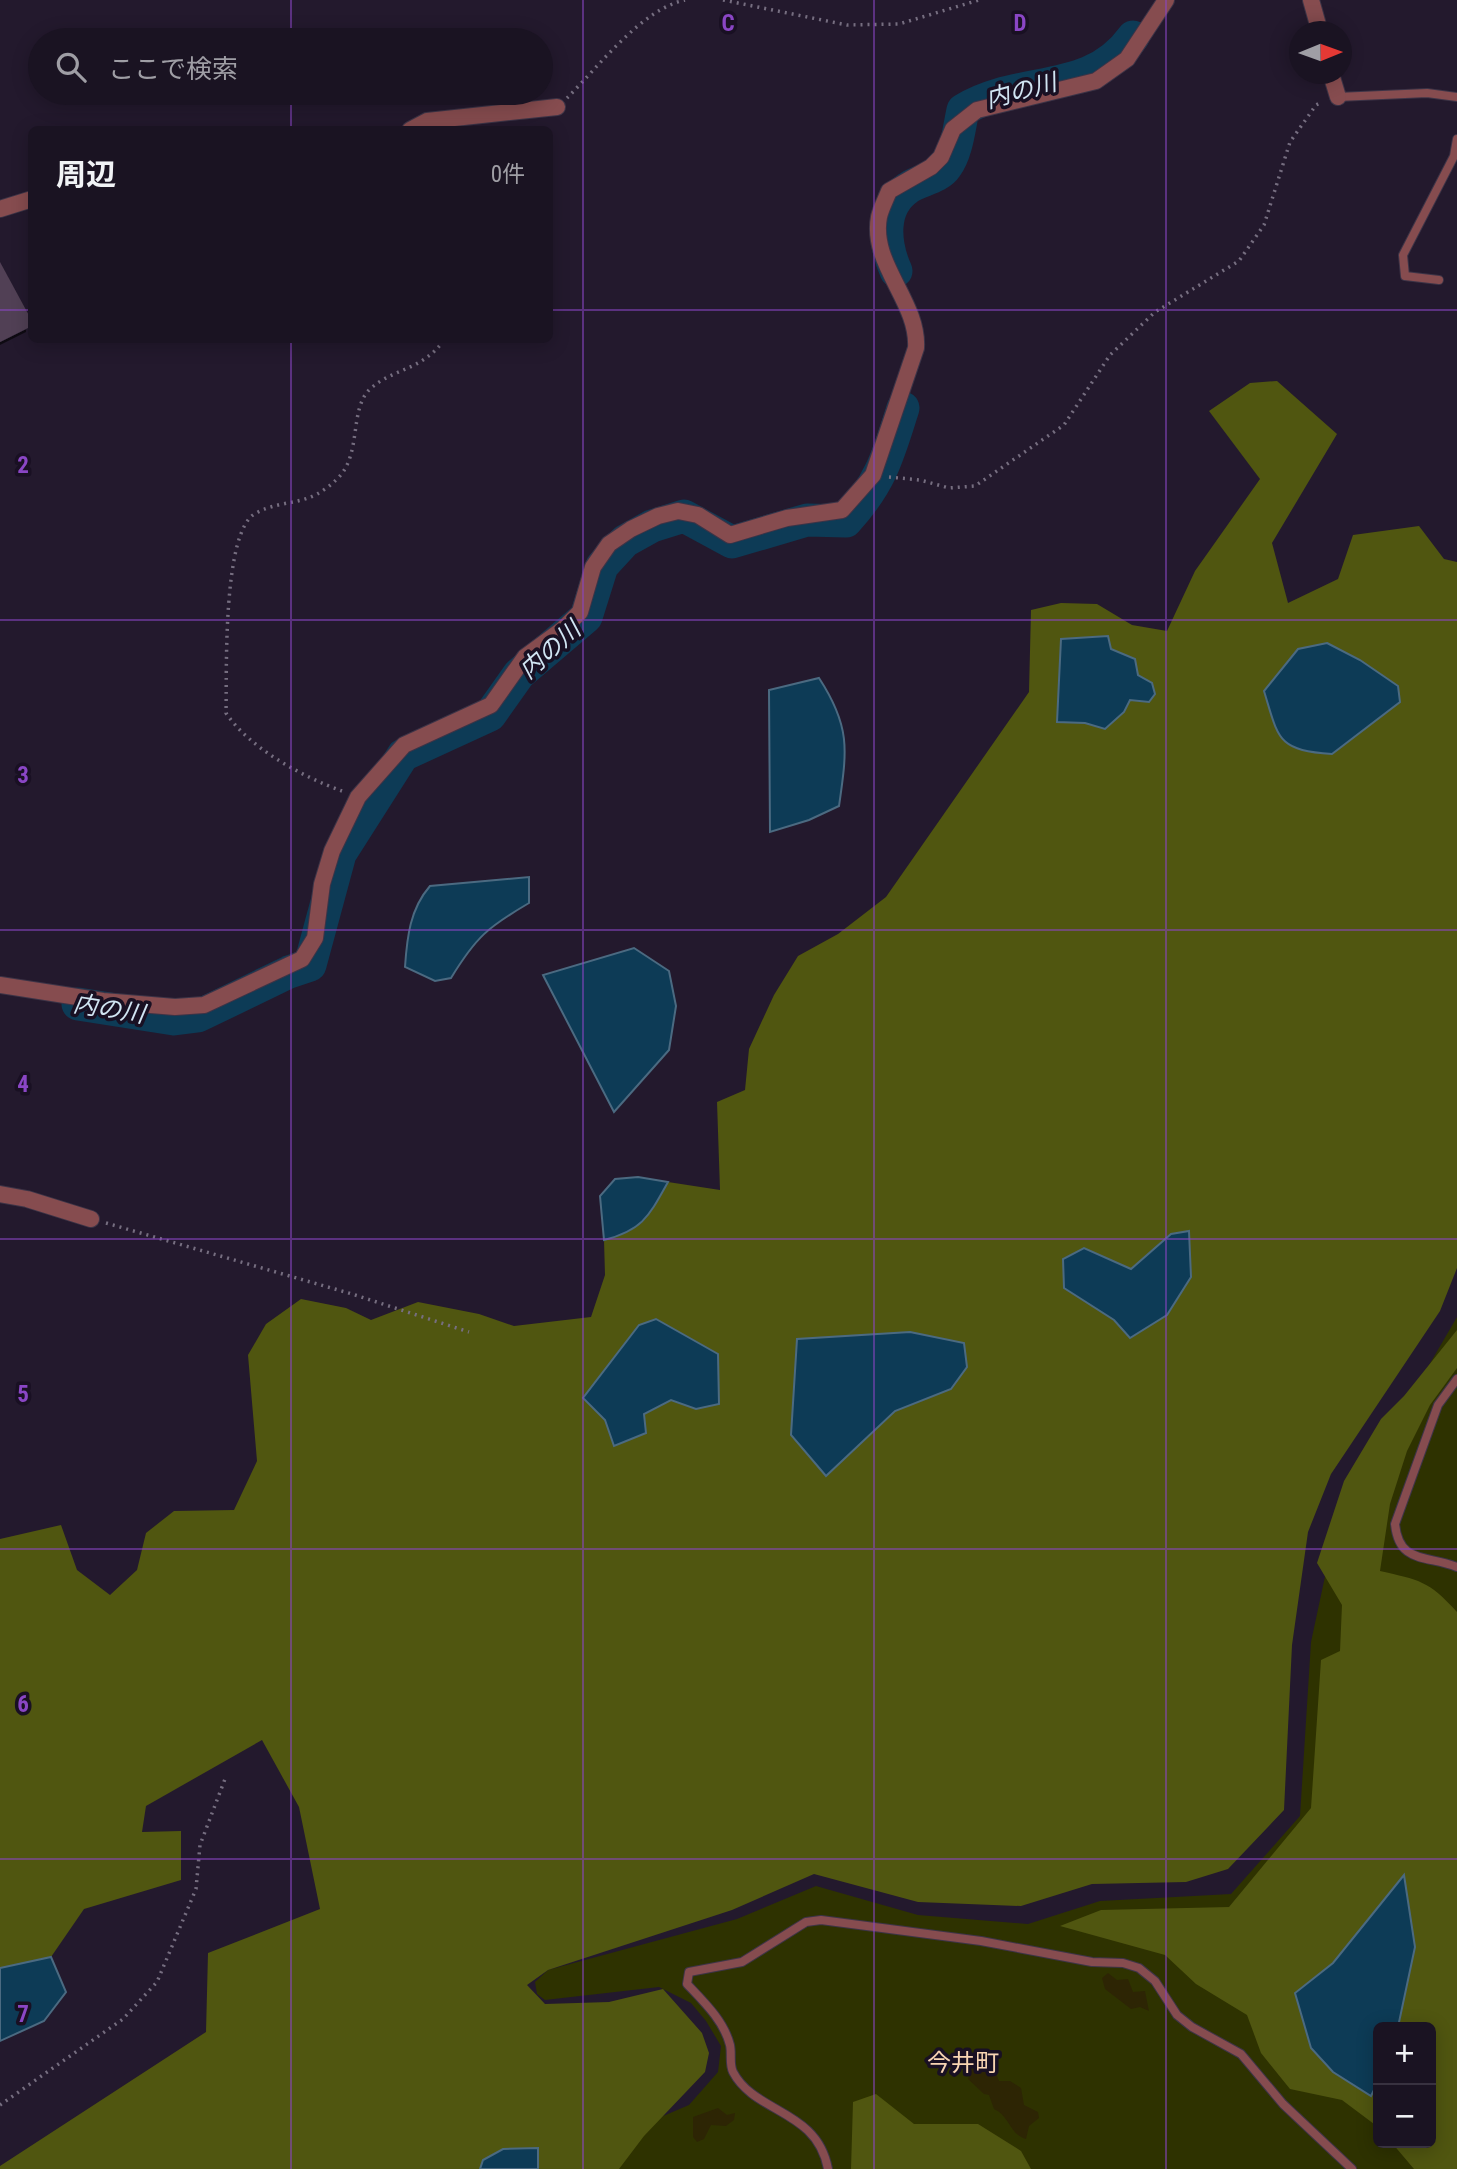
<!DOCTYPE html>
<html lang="ja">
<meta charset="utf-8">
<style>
body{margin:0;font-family:"Roboto Condensed","Noto Sans JP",sans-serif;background:#27202f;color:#f1f3f6}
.controls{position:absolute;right:21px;bottom:21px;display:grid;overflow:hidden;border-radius:10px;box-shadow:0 4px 18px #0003}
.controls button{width:63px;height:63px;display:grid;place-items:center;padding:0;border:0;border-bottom:2px solid #383240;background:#1a1322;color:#f1f3f6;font:35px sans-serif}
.compass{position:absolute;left:1289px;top:21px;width:63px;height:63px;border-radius:50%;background:#1a1322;box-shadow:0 4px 18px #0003;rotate:89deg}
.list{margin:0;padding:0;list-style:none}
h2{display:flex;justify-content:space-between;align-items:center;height:91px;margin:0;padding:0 28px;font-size:30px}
h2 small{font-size:23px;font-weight:400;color:#9f9ea5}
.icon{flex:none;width:38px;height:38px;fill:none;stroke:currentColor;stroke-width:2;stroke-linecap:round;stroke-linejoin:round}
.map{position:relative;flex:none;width:1457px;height:2169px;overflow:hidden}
.search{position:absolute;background:#1a1322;box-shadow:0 4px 18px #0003;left:28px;top:28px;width:525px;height:77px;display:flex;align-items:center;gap:18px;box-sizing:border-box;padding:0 24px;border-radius:38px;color:#9f9ea5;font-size:26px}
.panel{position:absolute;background:#1a1322;box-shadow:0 4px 18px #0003;left:28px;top:126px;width:525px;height:217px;border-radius:10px}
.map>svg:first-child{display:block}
.green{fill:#2e3200;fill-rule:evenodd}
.forest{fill:#505610}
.sand{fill:#2d2504}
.water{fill:#0d3b56;stroke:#4b6a81;stroke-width:2}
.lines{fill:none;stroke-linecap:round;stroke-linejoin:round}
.river{stroke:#0d3b56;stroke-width:33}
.building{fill:#514054;filter:url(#shadow)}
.lane-casing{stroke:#3d3447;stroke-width:10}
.street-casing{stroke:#3d3447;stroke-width:18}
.path{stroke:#766e80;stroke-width:3.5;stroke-dasharray:2 5;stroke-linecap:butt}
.lane{stroke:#864c4f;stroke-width:8}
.street{stroke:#864c4f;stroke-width:16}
.grid{fill:none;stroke:#8a46c5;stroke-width:2;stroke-opacity:0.55}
.labels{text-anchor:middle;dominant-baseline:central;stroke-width:7;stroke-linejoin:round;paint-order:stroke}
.water-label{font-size:24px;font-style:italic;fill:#d1e5f3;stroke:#191023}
.neighbourhood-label{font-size:24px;fill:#f8d4b2;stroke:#191023}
.grid-label{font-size:23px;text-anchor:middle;font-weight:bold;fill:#8a46c5;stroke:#191023;stroke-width:7;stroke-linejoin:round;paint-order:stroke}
</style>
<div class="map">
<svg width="1457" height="2169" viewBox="0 0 1457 2169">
<defs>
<filter id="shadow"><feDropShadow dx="-6" dy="6" stdDeviation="0" flood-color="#0009"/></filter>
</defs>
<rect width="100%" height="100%" fill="#23192d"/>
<path class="green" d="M1457,1317V2169H591L635,2128L689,2105L718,2072L721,2046L706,2021L691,2003L659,1987L545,2000L537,1994L535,1982L548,1970L737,1919L816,1886L918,1915L1028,1924L1100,1901L1231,1894L1300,1816L1311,1642L1336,1525ZM1378,2027H1431V2143H1378Z"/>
<g class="forest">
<path d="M1277,381L1337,434L1272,543L1288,603L1338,579L1353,535L1419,526L1444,559L1457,562V1268L1440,1311L1331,1474L1308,1532L1292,1645L1284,1810L1228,1869L1186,1882L1092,1884L1021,1906L918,1902L814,1874L732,1910L548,1970L527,1985L545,2004L609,2002L663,1989L702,2033L709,2053L705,2072L644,2136L619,2169H0V2166L206,2032L208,1953L320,1909L299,1807L262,1740L146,1806L142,1832L181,1831V1880L84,1909L51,1957L0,1968V1539L61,1525L77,1570L110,1595L137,1570L146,1533L174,1511L234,1510L257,1461L248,1355L266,1324L301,1299L346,1308L371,1320L418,1302L479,1314L514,1326L591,1317L605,1275L604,1240C643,1230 649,1217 668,1182L720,1190L717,1102L745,1090L749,1049L774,995L798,956L838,934L886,897L1029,692L1031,610L1061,603L1097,604L1132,625L1167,631L1195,571L1260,479L1209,411L1250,383Z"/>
<path d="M1457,1330V1368L1430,1405L1407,1451L1390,1504L1380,1571C1419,1580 1428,1580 1457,1612V2169H1414L1392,2143H1431V2027H1378V2127L1342,2100L1290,2089L1261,2053L1247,2015L1196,1984L1165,1955L1060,1926L1101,1910L1229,1907L1311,1808L1321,1660L1340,1651L1342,1605L1317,1563L1344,1481L1381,1419L1404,1396Z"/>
<path d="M876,2094L914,2124H978L1021,2151L1031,2169H851L853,2102Z"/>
</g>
<g class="sand">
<path d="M1108,1973L1117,1980L1128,1979L1133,1992L1145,1991L1149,2011L1140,2007L1131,2009L1105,1989L1102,1978Z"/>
<path d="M985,2063L994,2068L999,2081H1010L1021,2088L1024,2105L1038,2112L1039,2118L1029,2126L1026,2139C1010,2135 1009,2115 994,2109L989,2095L984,2094L968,2079L973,2067Z"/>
<path d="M718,2108L727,2115L735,2113L734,2120L726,2126L711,2125L704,2139L697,2142L693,2137V2117Z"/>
</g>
<g class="water">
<path d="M1108,636L1111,649L1135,659L1138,675L1152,683L1155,694L1149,702L1130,700L1124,712L1105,729L1085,723L1057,722L1061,639Z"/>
<path d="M1327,643L1360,660L1398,686L1400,702L1332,754C1277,750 1279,740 1264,691L1298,649Z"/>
<path d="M819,678C851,727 847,750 839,806L809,820L770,832L769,690Z"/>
<path d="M529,877V903C488,927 476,937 451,978L435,981L405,967C407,937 410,909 430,886Z"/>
<path d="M634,948L669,971L676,1006L669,1050L614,1112L543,975Z"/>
<path d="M638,1177L668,1182C649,1216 643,1230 604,1240L600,1196L615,1179Z"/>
<path d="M1189,1231L1191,1277L1167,1315L1130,1338L1114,1320L1064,1288L1063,1259L1084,1248L1131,1269L1171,1234Z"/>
<path d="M656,1319L718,1354L719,1404L696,1409L671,1400L644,1414L646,1433L614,1446L605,1420L583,1398L639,1325Z"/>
<path d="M910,1332L964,1343L967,1367L951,1389L895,1411L826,1476L791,1435L797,1339Z"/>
<path d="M1404,1875L1415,1947L1398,2027H1378V2082L1371,2096L1333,2072L1311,2048L1295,1993L1333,1963Z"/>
<path d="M51,1957L66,1992L44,2021L0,2041V1968Z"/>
<path d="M538,2148V2169H480L483,2160L503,2149Z"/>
</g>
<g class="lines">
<g class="river">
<path d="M896,271C884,244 880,207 908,188C919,180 939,178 946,167C957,152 959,128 963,110C1020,75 1090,97 1133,37"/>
<path d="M78,1004L174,1019L198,1016L289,972L310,965L340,854L403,755L490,715L519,674L586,617L602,566L625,541L652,526L684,516L732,542L807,520L846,521C881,483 888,456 903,408"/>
</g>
</g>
<path class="building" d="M0,262L32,321V326L0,342Z"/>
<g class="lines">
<defs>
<g id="lane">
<path d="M1338,97L1427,93L1457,97"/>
<path d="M1439,280L1405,276L1403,255L1454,156L1457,139"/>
<path d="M1457,1379L1438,1405L1395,1524C1399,1564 1426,1555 1457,1567"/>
<path d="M828,2169C817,2109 755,2114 733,2072C729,2064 732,2054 730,2045C724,2021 704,2002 687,1984L689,1972L742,1962L806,1922L821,1920L981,1941L1092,1962L1123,1963L1139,1968L1155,1981L1177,2015L1192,2027L1241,2054L1283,2104L1352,2169"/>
</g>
<g id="street">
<path d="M1311,0L1320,32"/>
<path d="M1331,74L1338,97"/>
<path d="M410,130L427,121L557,107"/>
<path d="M0,209L32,199"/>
<path d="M0,985L103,1001L175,1007L204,1005L302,959L315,938L322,884L332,851L358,797L404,745L491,705L525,657L563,629L580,612L593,567L609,544L631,529L658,516L678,511L698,515L730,535L787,518L842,510L873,475L916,348C919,302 870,264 879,217C881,208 886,199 889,191L931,167L941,157L953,129L977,110L1096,81L1127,59L1166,0"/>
<path d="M0,1194L27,1199L91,1219"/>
</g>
</defs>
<use href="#lane" class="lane-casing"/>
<use href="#street" class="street-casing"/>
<g class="path">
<path d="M723,0L847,25L899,24L979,0"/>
<path d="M567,98C599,66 642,9 685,0"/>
<path d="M889,477L920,480L949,488L975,486L1064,425L1110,355L1155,312L1239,261L1264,225L1290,142L1316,105L1322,102"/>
<path d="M342,791C303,777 249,748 226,713C227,674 222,530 256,513C287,497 307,509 338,478C362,454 349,409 370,389C393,368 422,371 444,340"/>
<path d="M106,1223L352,1294L469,1332"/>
<path d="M0,2105L123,2019L157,1982L196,1889L200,1845L225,1779"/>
</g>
<use href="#lane" class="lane"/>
<use href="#street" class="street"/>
</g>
<path class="grid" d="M291,0V40M583,0V2169M874,0V2169M1166,0V2169M291,93V130M0,310H32M550,310H1457M291,340V2169M0,620H1457M0,930H1457M0,1239H1457M0,1549H1457M0,1859H1457"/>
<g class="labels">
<g class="water-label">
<text transform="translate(1021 91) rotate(-15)">内の川</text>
<text transform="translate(550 650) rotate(-42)">内の川</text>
<text transform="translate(109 1009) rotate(9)">内の川</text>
</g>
<g class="neighbourhood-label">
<text x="963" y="2063">今井町</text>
</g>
</g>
<g class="grid-label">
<text x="728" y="31">C</text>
<text x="1020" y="31">D</text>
<text x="23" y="473">2</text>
<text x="23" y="783">3</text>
<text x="23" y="1092">4</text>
<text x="23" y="1402">5</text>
<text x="23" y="1712">6</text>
<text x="23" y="2022">7</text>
</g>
</svg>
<div class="controls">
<button>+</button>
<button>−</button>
</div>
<svg class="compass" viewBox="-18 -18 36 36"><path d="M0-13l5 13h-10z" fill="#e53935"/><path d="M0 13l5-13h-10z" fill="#9f9ea5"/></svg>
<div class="search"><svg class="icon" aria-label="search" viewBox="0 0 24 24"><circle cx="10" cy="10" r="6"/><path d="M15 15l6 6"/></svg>ここで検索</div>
<section class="panel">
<h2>周辺<small>0件</small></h2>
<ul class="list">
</ul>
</section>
</div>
